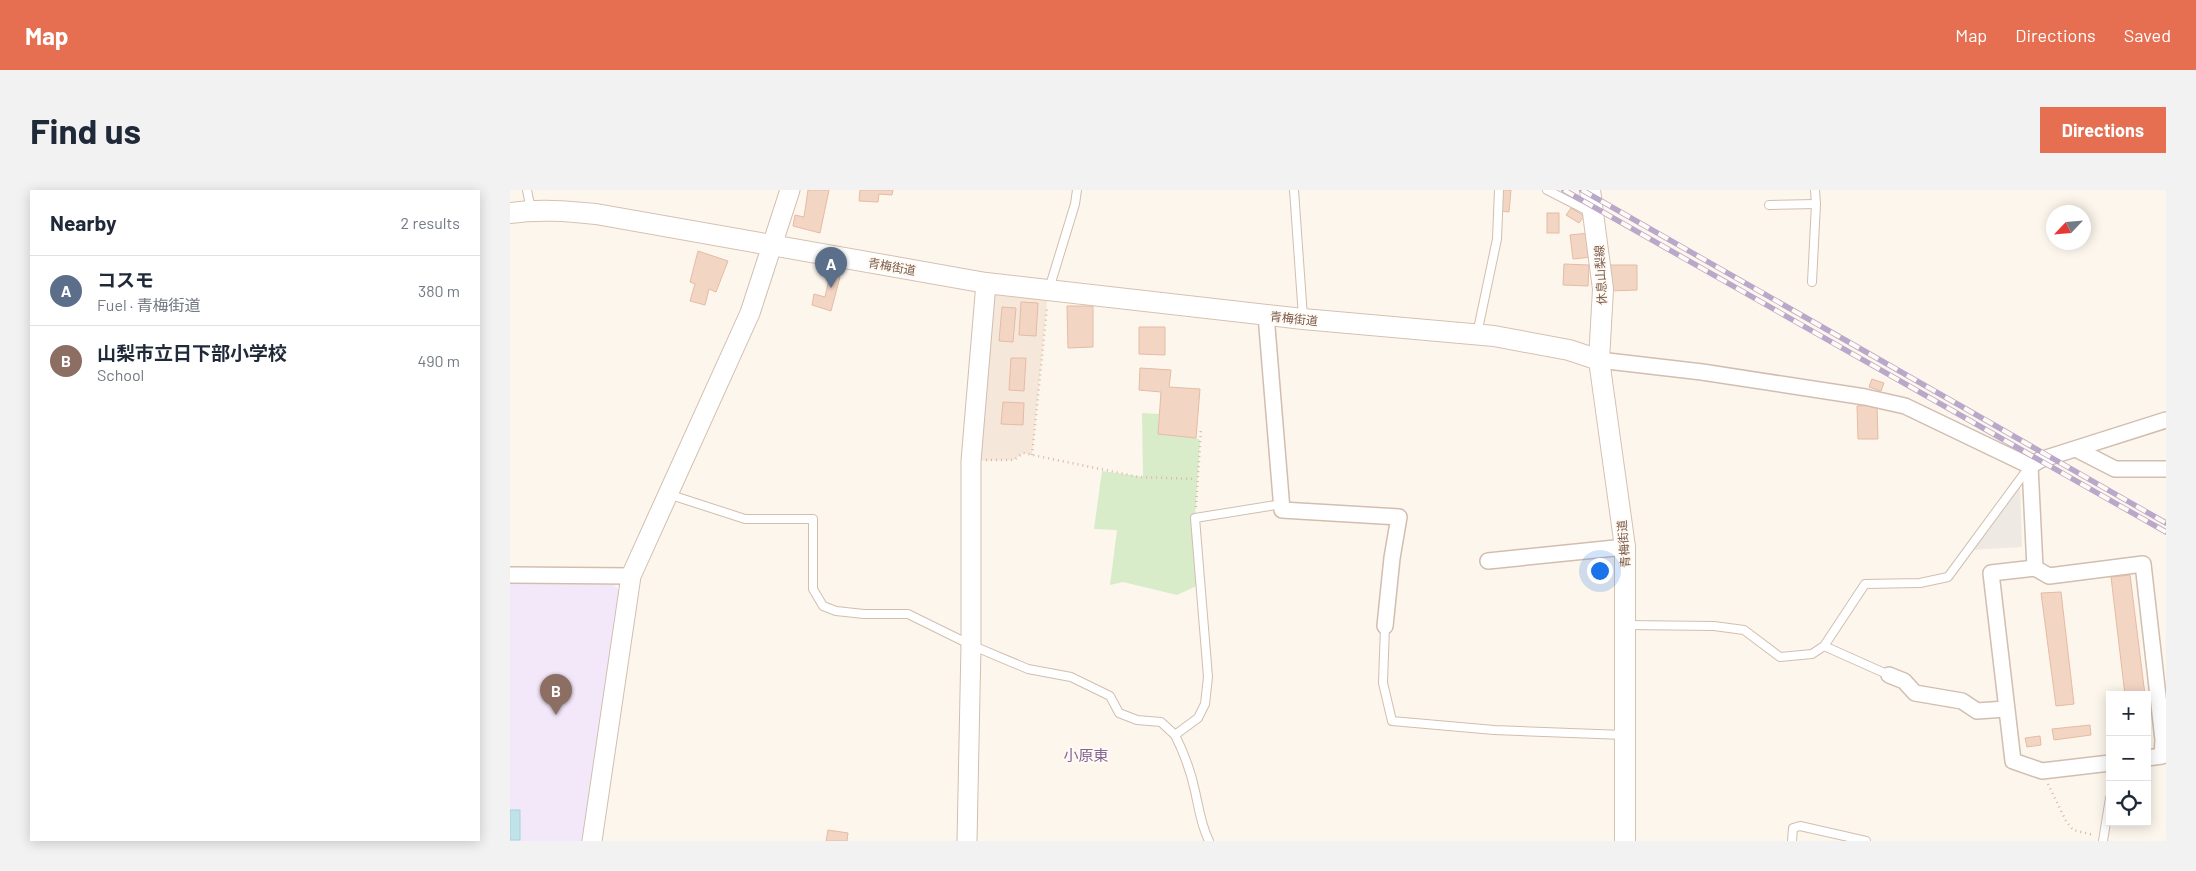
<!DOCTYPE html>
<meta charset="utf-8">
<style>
body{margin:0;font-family:Barlow,"Noto Sans JP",sans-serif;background:#f2f2f3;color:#1f2937}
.controls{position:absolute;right:15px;bottom:15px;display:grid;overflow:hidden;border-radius:0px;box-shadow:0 2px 12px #0003}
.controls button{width:45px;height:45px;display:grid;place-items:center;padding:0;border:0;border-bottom:1px solid #e0e1e3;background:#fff;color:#1f2937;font:25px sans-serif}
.compass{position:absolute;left:1536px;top:15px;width:45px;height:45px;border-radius:50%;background:#fff;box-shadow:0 2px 12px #0003;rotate:244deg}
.you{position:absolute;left:1089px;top:380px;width:18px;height:18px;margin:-12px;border:4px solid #fff;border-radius:50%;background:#1a73e8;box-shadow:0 0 0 8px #1a73e833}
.badge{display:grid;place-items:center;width:32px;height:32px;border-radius:50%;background:#e76f51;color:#fff;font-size:16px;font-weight:700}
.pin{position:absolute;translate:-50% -41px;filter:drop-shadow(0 1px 2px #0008)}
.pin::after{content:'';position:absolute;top:26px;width:18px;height:15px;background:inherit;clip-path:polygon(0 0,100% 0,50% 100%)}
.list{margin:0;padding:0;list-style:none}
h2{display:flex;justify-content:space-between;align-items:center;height:65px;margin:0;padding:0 20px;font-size:21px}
h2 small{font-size:16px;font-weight:400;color:#747a83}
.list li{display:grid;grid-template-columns:32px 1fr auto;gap:15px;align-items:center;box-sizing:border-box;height:70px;padding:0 20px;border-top:1px solid #e0e1e3}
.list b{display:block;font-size:19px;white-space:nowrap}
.list p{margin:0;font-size:16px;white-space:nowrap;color:#747a83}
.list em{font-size:16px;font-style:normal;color:#747a83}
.icon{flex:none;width:28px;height:28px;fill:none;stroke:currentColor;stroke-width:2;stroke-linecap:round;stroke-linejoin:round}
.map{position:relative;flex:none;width:1656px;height:651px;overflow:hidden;border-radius:0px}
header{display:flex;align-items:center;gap:30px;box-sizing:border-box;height:70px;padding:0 25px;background:#e76f51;color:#fff}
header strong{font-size:24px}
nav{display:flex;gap:28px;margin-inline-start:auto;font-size:18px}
.intro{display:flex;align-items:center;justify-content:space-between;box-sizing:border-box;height:120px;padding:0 30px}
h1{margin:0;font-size:35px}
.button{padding:12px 22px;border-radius:0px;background:#e76f51;color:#fff;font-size:18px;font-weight:700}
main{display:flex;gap:30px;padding:0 30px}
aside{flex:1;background:#fff;border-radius:0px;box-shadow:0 2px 12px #0003}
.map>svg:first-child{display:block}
.residential{fill:#f5e8da}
.industrial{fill:#efe9e4}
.education{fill:#f3e8fa}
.green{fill:#d8ecc9}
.water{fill:#bfe3e8;stroke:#a5d3da}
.building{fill:#f3d5c3;stroke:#e6bba3}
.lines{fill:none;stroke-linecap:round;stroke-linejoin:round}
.service-casing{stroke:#d1beb0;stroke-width:10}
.minor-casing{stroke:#d1beb0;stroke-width:18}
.tertiary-casing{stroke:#d1beb0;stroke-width:21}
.secondary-casing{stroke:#d6c0b0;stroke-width:22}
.path{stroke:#d9b8a5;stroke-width:2.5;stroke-dasharray:1 4;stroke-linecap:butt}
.service{stroke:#fff;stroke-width:8}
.minor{stroke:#fff;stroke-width:15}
.tertiary{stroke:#fff;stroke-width:19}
.secondary{stroke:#fff;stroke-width:20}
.rail-casing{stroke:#b9a8c9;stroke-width:5.5}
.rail{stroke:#fffaf3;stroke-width:4;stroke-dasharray:11;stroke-linecap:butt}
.labels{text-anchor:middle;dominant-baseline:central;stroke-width:4;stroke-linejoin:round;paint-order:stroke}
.street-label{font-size:12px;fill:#7a5c4d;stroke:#fffaf3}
.quarter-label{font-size:15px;fill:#846695;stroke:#fffaf3}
</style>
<header>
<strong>Map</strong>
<nav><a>Map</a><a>Directions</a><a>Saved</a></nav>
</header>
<div class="intro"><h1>Find us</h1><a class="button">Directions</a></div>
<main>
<aside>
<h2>Nearby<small>2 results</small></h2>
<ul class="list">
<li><span class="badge" style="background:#5c6f8a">A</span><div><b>コスモ</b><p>Fuel · 青梅街道</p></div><em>380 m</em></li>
<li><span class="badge" style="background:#8d6e63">B</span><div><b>山梨市立日下部小学校</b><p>School</p></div><em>490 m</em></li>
</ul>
</aside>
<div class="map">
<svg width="1656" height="651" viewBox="0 0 1656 651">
<rect width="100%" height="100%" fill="#fdf6ec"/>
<path class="residential" d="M476,93L538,101L522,265L513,263L504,270L461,271Z"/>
<path class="industrial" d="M1510,295L1512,357L1462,360Z"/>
<path class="education" d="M0,394L104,395L109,400L74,651H0Z"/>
<path class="green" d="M632,223L649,224L648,244L686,248L690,250L685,328L691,394L667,405L613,392L600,395L607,340L584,339L592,281L633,287Z"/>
<rect class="water" x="0" y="620" width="10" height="30"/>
<g class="building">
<path d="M298,0H319L310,43L283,36L285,25L294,27Z"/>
<path d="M350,0H383L382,5L369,4L368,12L349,11Z"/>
<path d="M991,0H1001L999,22L990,21Z"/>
<path d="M1061,18L1074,26L1069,33L1056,25Z"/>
<rect x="1037" y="23" width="12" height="20"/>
<path d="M1079,43L1082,67L1063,69L1060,45Z"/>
<path d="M188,61L218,71L206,102L199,99L195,115L180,111L185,94L180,92Z"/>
<path d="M1054,74L1079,75L1078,96L1053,95Z"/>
<path d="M1097,75H1127V100L1098,101Z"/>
<path d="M320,85L330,87L321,121L302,115L304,104L315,107Z"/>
<path d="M511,112L528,113L526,146L509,145Z"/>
<path d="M557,116H583V157L558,158Z"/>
<path d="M492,117L506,118L503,152L489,151Z"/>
<path d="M629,137H655V165L629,164Z"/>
<path d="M501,168H516L514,201L499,200Z"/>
<path d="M630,178L661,180L659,197L690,199L686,248L648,244L651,202L629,200Z"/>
<path d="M1362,189L1374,193L1371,201L1359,197Z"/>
<path d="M493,212L514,213L513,235L491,234Z"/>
<path d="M1367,215L1368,249H1348L1347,216Z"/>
<path d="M1620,385L1635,505H1615L1601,387Z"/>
<path d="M1551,402L1564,514L1546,516L1531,403Z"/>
<path d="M1580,535L1581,545L1544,550L1542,539Z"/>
<path d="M1530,546L1531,555L1517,557L1515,548Z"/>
<path d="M318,640L338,643L337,651H316Z"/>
</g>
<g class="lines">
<defs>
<g id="service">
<path d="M17,0L21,20"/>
<path d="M784,0L793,127"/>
<path d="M1037,0L1082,23"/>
<path d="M1259,15L1306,14"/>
<path d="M1302,92L1306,14L1305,0"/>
<path d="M539,99L565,14L567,0"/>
<path d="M967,144L987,49L989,0"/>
<path d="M158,304L235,329H303V399L313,416L326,421L354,424H398L461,455L518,479L561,487L600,506L609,523L627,530L651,532L665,545"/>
<path d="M1116,435L1204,436L1234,440L1270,467L1302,464L1314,456L1355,394L1410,393L1438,387L1519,277"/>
<path d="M875,436L873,493L882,531L984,540L1114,545"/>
<path d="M1314,456L1379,485"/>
<path d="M699,651C691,635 689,619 685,601C681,582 674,563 665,545L688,528L695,514L698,487L685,328L772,314"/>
<path d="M1282,651L1283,638L1290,636L1356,651"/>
<path d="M1593,651L1600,608"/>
</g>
<g id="minor">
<path d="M756,125L772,320L889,327L882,368L875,436"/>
<path d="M1089,170L1192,182L1355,207L1395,216L1520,276"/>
<path d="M1566,259L1605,279H1656"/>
<path d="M1520,276L1530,270L1656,230"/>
<path d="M1520,276L1525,378"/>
<path d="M978,371L1115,357"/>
<path d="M0,385L121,386"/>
<path d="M1379,485L1394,491L1405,503L1452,511L1467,521L1496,519"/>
<path d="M1600,573L1532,581L1503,571L1481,383L1525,378L1539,386L1633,374L1653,550L1652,566L1637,568"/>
</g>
<g id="tertiary">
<path d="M82,651L121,386L240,123L280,0"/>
<path d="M457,651L461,455V271L476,93"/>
</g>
<g id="secondary">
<path d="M1080,0L1093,99L1089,170L1115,357V651"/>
<path d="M0,23C29,19 56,21 86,24L476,93L793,129L984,146L1059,160L1089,170"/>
</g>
</defs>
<use href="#service" class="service-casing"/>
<use href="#minor" class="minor-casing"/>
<use href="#tertiary" class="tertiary-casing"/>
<use href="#secondary" class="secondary-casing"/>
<g class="path">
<path d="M522,265L537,117"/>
<path d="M476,270H504L513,263L629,287L686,289"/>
<path d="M686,317L691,239"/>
<path d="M1538,594L1556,631L1563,640L1584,645"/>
</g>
<use href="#service" class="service"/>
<use href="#minor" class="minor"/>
<use href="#tertiary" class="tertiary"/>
<use href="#secondary" class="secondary"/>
<defs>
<g id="rail">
<path d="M1054,0L1656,342"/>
<path d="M1072,0L1656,333"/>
</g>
</defs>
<use href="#rail" class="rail-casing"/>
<use href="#rail" class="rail"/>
</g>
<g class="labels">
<g class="street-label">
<text transform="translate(382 76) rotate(10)">青梅街道</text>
<text transform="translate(1090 85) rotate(-93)">休息山梨線</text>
<text transform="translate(784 128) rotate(6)">青梅街道</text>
<text transform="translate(1113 354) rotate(-95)">青梅街道</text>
</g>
<g class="quarter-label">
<text x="576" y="565">小原東</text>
</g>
</g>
</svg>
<div class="controls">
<button>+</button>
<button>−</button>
<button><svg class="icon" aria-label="locate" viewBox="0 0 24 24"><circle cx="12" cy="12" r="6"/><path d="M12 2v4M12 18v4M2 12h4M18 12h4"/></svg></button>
</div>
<svg class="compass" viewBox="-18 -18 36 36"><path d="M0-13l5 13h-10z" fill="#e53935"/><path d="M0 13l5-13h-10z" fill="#747a83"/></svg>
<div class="you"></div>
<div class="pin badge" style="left:321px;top:98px;background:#5c6f8a">A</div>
<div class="pin badge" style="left:46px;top:525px;background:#8d6e63">B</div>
</div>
</main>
